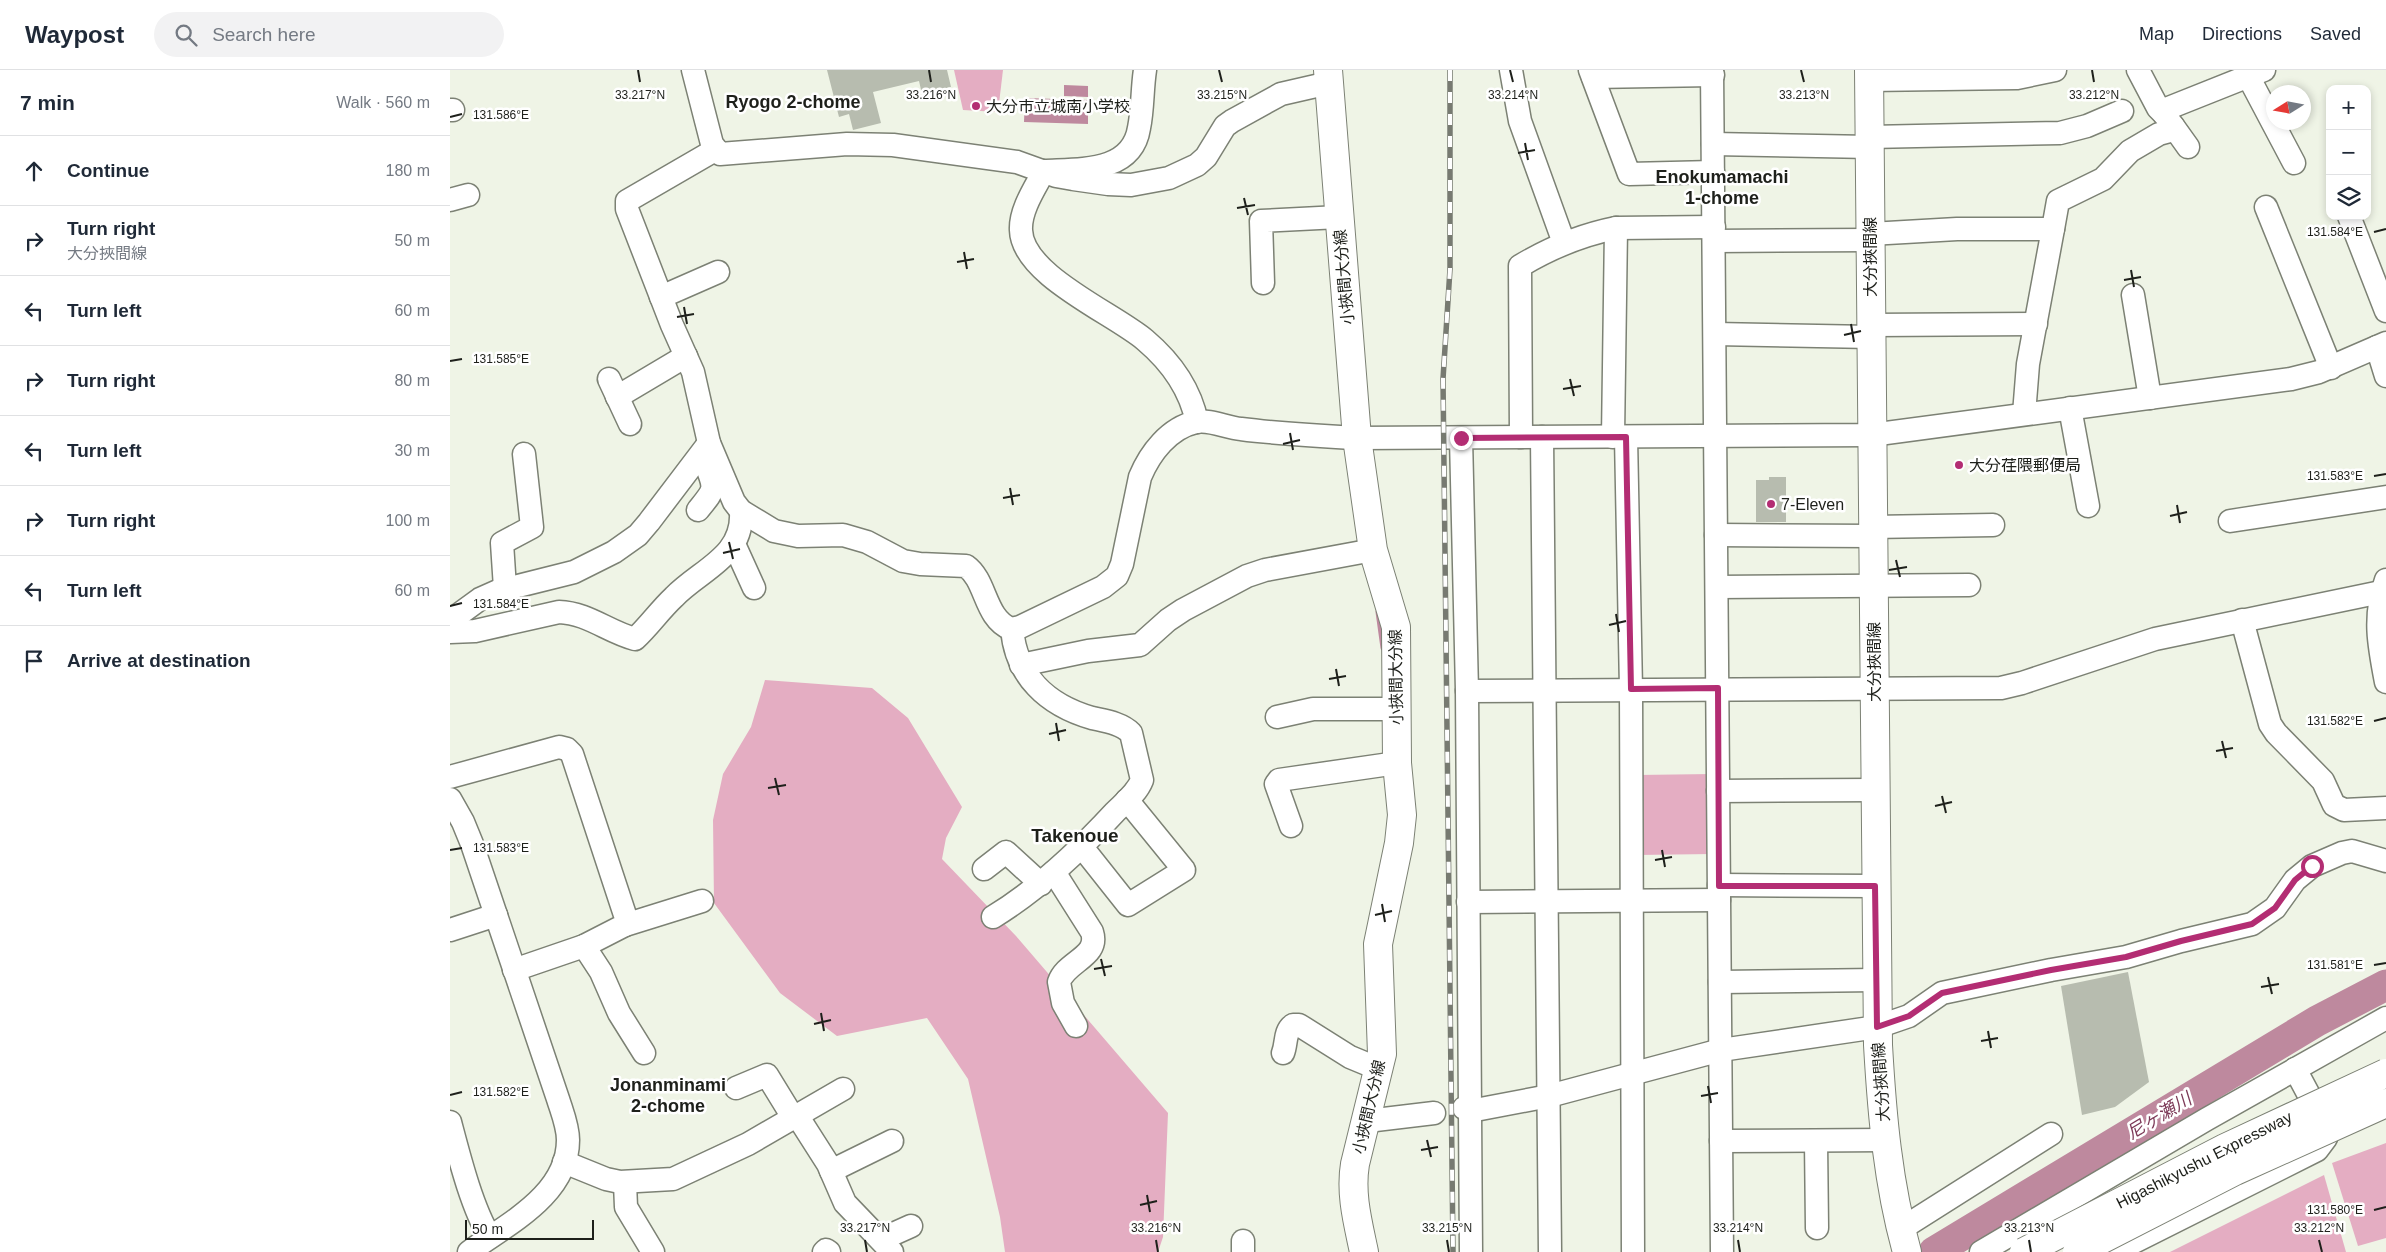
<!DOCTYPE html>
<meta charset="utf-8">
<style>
body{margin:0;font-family:Helvetica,"Noto Sans JP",sans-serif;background:#f2f2f3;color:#1f2937}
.controls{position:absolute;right:15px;top:15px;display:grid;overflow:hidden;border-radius:10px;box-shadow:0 2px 8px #0003}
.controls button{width:45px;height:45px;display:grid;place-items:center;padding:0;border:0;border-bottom:1px solid #e0e1e3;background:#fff;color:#1f2937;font:25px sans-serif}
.compass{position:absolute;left:1816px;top:15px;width:45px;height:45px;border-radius:50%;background:#fff;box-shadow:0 2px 8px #0003;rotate:259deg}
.scale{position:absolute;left:15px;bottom:12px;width:129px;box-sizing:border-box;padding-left:5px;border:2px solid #1e201b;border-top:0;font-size:14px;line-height:18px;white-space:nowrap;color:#1e201b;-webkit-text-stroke:4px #fff;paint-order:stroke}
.stop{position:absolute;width:15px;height:15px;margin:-11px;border:4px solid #b32d73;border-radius:50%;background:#fff}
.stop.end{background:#b32d73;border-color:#fff;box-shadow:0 1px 5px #0008}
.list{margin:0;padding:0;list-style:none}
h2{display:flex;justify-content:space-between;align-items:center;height:65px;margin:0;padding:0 20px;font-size:21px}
h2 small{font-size:16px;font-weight:400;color:#747a83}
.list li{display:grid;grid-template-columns:32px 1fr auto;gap:15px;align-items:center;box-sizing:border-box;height:70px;padding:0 20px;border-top:1px solid #e0e1e3}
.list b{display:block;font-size:19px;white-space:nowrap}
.list p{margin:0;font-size:16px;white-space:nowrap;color:#747a83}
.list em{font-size:16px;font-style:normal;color:#747a83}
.icon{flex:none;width:28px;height:28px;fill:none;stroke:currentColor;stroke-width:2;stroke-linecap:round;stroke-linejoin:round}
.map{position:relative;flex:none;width:1936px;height:1182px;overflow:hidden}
header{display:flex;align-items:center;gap:30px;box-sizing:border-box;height:70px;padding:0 25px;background:#fff;border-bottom:1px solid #e0e1e3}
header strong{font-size:24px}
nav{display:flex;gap:28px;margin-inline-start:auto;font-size:18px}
.search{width:350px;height:45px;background:#f2f2f3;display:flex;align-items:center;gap:12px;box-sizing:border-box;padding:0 18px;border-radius:28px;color:#747a83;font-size:19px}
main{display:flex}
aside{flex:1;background:#fff}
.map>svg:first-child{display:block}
.green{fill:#e4adc2}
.water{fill:#be899e}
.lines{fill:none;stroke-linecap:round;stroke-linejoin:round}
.stream{stroke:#be899e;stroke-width:5}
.river{stroke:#be899e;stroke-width:31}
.building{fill:#b7bcaf}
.minor-casing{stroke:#7c8174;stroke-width:25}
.major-casing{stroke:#7c8174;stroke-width:30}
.minor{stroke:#fff;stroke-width:22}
.major{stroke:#fff;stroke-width:28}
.rail-casing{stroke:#777a71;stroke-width:5.5}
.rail{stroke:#fff;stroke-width:4;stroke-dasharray:11;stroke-linecap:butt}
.highway-bridge-casing{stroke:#7c8174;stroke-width:30;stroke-linecap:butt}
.highway-bridge{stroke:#fff;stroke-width:28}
.route{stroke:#b32d73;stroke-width:6}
.ticks{fill:none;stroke:#1e201b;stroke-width:2}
.poi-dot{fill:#b32d73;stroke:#fff;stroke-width:2}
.labels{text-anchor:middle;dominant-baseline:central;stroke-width:5;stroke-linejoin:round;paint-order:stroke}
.poi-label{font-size:16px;fill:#1e201b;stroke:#fff;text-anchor:start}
.street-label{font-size:16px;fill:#1e201b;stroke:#fff}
.neighbourhood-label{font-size:18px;font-weight:bold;fill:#1e201b;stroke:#fff}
.water-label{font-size:18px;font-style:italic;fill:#7c3957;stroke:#fff}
.quarter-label{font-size:19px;font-weight:bold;fill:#1e201b;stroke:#fff}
.ticks-label{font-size:12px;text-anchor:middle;fill:#1e201b;stroke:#fff;stroke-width:5;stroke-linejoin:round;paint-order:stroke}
</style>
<header>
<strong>Waypost</strong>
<div class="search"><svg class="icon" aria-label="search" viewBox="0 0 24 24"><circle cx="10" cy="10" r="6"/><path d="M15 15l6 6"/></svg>Search here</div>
<nav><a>Map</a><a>Directions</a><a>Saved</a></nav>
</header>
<main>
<aside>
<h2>7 min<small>Walk · 560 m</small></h2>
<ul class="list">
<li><svg class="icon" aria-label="ahead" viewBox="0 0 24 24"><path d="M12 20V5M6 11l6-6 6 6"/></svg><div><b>Continue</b></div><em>180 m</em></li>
<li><svg class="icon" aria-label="right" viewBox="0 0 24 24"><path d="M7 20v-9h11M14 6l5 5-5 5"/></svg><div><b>Turn right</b><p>大分挾間線</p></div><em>50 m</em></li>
<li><svg class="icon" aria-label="left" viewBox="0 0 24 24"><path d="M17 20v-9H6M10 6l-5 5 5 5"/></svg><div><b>Turn left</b></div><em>60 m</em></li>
<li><svg class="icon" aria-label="right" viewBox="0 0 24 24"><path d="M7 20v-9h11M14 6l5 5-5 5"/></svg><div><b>Turn right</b></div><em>80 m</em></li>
<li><svg class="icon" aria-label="left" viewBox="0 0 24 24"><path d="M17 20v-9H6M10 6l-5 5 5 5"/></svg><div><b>Turn left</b></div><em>30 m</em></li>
<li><svg class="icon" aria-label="right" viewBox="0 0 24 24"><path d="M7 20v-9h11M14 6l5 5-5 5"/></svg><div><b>Turn right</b></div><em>100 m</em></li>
<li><svg class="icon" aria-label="left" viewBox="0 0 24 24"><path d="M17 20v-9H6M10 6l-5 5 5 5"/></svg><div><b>Turn left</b></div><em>60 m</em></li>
<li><svg class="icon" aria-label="arrive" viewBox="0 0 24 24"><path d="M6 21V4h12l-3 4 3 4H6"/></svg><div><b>Arrive at destination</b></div></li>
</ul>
</aside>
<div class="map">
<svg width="1936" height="1182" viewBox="0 0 1936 1182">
<rect width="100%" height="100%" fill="#eff4e6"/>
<g class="green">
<path d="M504,0H553L548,42L513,40Z"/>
<path d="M315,610L422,618L458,648L512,737L496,768L492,789L566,866L718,1043L713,1167L708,1182H555L550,1147L518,1009L477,948L387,966L330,923L264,833L263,750L273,704L301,657Z"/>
<path d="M1262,704L1263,784L1187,785V705Z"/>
<path d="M1936,1073V1168L1908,1176L1882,1093Z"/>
<path d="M1874,1105L1896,1182H1720Z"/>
</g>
<g class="water">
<path d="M614,15L638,16V27L614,26Z"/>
<path d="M575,28L638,30V54L574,52Z"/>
</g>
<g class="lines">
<path class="stream" d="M928,542L933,578"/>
<path class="river" d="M1484,1182L1867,951L1936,915"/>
</g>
<g class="building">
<path d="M377,0H497L501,17L472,24L469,11L423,22L431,53L403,60L399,44L389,47Z"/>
<path d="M1319,407H1336V452H1306V410H1319Z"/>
<path d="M1678,902L1699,1012L1665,1037L1632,1045L1611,916Z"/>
</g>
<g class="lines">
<defs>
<g id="minor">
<path d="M243,0L262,74L270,84L397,74L443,75L567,92L606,106L623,109L658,114L681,115L719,108L747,95L756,87L775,56L782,51L831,24L879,13"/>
<path d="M695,0C692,19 693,39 689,58C682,103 630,99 594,101C585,118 570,140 571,160C572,205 663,243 695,270C721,292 740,318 747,352"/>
<path d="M1061,0L1070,51L1114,173"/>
<path d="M1140,0L1179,104L1263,102"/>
<path d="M1262,0L1272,1182"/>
<path d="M1688,0L1708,38L1714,44"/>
<path d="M1798,6L1844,93"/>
<path d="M1143,7L1263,5"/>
<path d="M1419,10L1567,8L1605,0"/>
<path d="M0,40H3"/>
<path d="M1723,56L1738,77"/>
<path d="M1420,67L1610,63L1637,56L1672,41"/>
<path d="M1263,74L1420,77"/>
<path d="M265,80L177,131V139L222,255L243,302L259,373L284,432L291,441L324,461L348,466L393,465L417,472L453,491L470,494L516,496C537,511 534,548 561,559L570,557L653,517L667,506L672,494L690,407C700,383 719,358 746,352C760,349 777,358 791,359C830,364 868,366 907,368L1421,365L1841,309L1869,302L1936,273"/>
<path d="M0,130L18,125"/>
<path d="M1816,137L1881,298"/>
<path d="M1899,146L1936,241"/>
<path d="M1420,164L1507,159H1603L1608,131L1653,109L1680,81L1709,64L1720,61L1723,56L1714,44L1716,39L1814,0"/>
<path d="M1264,171L1420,170"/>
<path d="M813,213L811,151L889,147"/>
<path d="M1683,225L1700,328"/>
<path d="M211,227L268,202"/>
<path d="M1421,255L1586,254"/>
<path d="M1265,264L1421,267"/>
<path d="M1927,277L1936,306"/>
<path d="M159,309L180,354"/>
<path d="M167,327L236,286"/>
<path d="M1620,338L1638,436"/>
<path d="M1574,344L1578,294L1603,159"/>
<path d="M1071,367L1070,196C1100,178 1131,165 1166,158L1264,157"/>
<path d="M1092,367L1100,1182"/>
<path d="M1163,367L1166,158"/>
<path d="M1176,367L1181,619L1183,1182"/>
<path d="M1011,368L1017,621L1021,1182"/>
<path d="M248,440C265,419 266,420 256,395"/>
<path d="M1780,451L1936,427"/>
<path d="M1422,457L1543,455"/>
<path d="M1266,465L1423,466"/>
<path d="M284,474L304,518"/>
<path d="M1936,510C1923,546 1929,576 1936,612"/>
<path d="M1267,517L1519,515"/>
<path d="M55,518L52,473L82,457L74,384"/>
<path d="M1792,550L1820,654L1826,663L1873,711L1884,735L1894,740L1936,738"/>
<path d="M0,551L30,529L48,521L124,502L164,482L188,465L199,452L259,373"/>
<path d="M0,562L25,561L109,542C138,543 158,562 185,569C199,556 210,540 224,527C251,499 294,487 291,441"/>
<path d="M571,595L638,581L690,575L718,550L733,540L797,506L815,500L923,480"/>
<path d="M1017,621L1551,618L1572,613L1705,569L1931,522"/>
<path d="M827,647L863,639H947"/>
<path d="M0,707L109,677L117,679L122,684L176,848L175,855L134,876L64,900"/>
<path d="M1268,721L1424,720"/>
<path d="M0,729L13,752L22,774L108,1029C112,1042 118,1056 118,1070C118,1125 57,1154 19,1182"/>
<path d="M841,756L826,714L829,710L947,693"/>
<path d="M632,777L678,835L734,800L677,730"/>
<path d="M534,799L556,782L591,814"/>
<path d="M604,802L642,862C650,887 616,891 609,912L613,933L626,956"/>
<path d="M1269,815L1425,816"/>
<path d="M1018,832L1269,830"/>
<path d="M543,847C589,819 628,782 665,742C674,733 687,723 692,710L681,663C671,653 655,651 642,648C597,635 566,606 562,559"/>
<path d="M175,855L252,831"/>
<path d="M0,860L46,845"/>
<path d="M134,876L151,902L169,943L194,983"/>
<path d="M1270,912L1426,910"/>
<path d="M833,983C837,973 834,962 843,955H849L900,987L929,999"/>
<path d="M286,1018L317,1005L344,1049"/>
<path d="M1014,1038L1020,1041L1099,1026L1271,980L1427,957L1459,946L1492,923L1601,900L1676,887L1731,871L1802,854L1825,838L1845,810L1862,796L1892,783L1902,781L1936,791"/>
<path d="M348,1047L378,1094L395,1133L442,1182"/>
<path d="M917,1051L984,1043"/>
<path d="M0,1052C9,1086 22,1138 40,1167"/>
<path d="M1271,1071L1435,1070"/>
<path d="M1366,1071L1367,1158"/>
<path d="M114,1092L156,1109L170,1112L223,1109L298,1074L393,1019"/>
<path d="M381,1101L442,1071"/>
<path d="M175,1113L176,1137L203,1182"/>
<path d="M1451,1159L1601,1064"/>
<path d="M432,1169L461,1156"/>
<path d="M793,1171V1182"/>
<path d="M374,1182L376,1180L379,1182"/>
<path d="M1531,1182L1757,1049L1936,948"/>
<path d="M1664,1182L1867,1080L1876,1068V1057L1845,999"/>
</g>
<g id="major">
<path d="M878,0L907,368L923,480L946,557L947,693L952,745L949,773L928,874L932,984L905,1094C900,1124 908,1153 914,1182"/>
<path d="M1419,0L1428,975C1432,1045 1438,1114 1457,1182"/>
</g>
</defs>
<use href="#minor" class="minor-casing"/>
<use href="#major" class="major-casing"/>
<use href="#minor" class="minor"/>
<use href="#major" class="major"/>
<defs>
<path id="rail" d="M1000,0V199L993,309L1003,1182"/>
</defs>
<use href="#rail" class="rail-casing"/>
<use href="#rail" class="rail"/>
<defs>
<g id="highway-bridge">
<path d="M1574,1182L1775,1078L1936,1003"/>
<path d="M1627,1182L1785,1101L1936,1033"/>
</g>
</defs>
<use href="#highway-bridge" class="highway-bridge-casing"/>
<use href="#highway-bridge" class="highway-bridge"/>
</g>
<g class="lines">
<path class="route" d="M1011,368L1176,367L1181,619L1268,618L1269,816H1425L1427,957L1459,946L1492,923L1601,900L1676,887L1731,871L1802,854L1825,838L1845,810L1862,796"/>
</g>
<path class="ticks" d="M188,0L190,12M479,0L481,12M769,0L772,12M1060,0L1063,12M1351,0L1354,12M1642,0L1644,12M0,47L12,44M1075,73L1078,90M1068,83L1085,80M794,128L798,145M787,138L805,135M1924,162L1936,159M514,182L517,199M507,192L524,189M1681,200L1684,217M1674,210L1691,207M234,237L237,254M227,247L244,244M1401,254L1404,272M1394,265L1411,261M0,291L12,289M1120,309L1124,326M1113,319L1131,316M840,363L843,380M833,374L850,370M1924,406L1936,404M560,418L563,435M553,428L570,425M1727,435L1730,453M1720,446L1737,442M279,472L283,489M273,483L290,479M1446,490L1450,507M1439,500L1457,497M0,536L12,533M1166,544L1169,562M1159,555L1176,551M886,599L889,616M879,609L896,606M1924,651L1936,648M606,653L609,671M599,664L616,660M1772,671L1776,688M1766,681L1783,678M325,708L329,725M318,718L336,715M1492,726L1496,743M1485,736L1502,732M0,780L12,778M1212,780L1215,797M1205,790L1222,787M932,834L935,852M925,845L942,841M651,889L655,906M1924,895L1936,893M644,899L662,896M1818,907L1822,924M1811,917L1829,914M371,943L374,961M364,954L381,950M1538,961L1541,978M1531,971L1548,968M1258,1016L1261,1033M0,1025L12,1022M1251,1026L1268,1023M977,1070L981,1087M971,1080L988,1077M697,1125L700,1142M690,1135L707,1131M1924,1140L1936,1137M415,1170L417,1182M706,1170L708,1182M997,1170L999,1182M1288,1170L1290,1182M1579,1170L1581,1182M1869,1170L1872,1182"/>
<g class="poi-dot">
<circle cx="526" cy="36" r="5"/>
<circle cx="1509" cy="395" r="5"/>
<circle cx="1321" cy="434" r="5"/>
</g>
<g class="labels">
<g class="poi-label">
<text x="536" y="36">大分市立城南小学校</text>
<text x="1519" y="395">大分荏隈郵便局</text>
<text x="1331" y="434">7-Eleven</text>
</g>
<g class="street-label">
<text transform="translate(1420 187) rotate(-90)">大分挾間線</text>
<text transform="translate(894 207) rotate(-95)">小挾間大分線</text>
<text transform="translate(1424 592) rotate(-90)">大分挾間線</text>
<text transform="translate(946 607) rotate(-91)">小挾間大分線</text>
<text transform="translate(1431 1012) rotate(-94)">大分挾間線</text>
<text transform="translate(919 1037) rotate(-77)">小挾間大分線</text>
<text transform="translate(1754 1090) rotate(-27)">Higashikyushu Expressway</text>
</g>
<g class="neighbourhood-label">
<text x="343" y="32">Ryogo 2-chome</text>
<text x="1272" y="107">Enokumamachi<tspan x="1272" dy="21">1-chome</tspan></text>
<text x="218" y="1015">Jonanminami<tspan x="218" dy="21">2-chome</tspan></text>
</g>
<g class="water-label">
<text transform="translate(1709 1046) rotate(-31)">尼ヶ瀬川</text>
</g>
<g class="quarter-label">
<text x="625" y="765">Takenoue</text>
</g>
</g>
<g class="ticks-label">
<text x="190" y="29">33.217°N</text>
<text x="481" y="29">33.216°N</text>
<text x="772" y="29">33.215°N</text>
<text x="1063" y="29">33.214°N</text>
<text x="1354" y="29">33.213°N</text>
<text x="1644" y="29">33.212°N</text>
<text x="51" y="49">131.586°E</text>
<text x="1885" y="166">131.584°E</text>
<text x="51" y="293">131.585°E</text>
<text x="1885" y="410">131.583°E</text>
<text x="51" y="538">131.584°E</text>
<text x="1885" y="655">131.582°E</text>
<text x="51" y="782">131.583°E</text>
<text x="1885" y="899">131.581°E</text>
<text x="51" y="1026">131.582°E</text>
<text x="1885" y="1144">131.580°E</text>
<text x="415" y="1162">33.217°N</text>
<text x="706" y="1162">33.216°N</text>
<text x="997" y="1162">33.215°N</text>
<text x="1288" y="1162">33.214°N</text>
<text x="1579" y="1162">33.213°N</text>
<text x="1869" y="1162">33.212°N</text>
</g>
</svg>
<div class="controls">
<button>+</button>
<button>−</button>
<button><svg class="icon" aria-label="layers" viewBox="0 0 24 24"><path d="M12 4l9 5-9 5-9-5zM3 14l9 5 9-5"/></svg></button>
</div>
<svg class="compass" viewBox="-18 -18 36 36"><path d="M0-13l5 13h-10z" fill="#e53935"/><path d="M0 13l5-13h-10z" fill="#747a83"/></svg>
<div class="scale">50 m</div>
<div class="stop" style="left:1862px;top:796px"></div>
<div class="stop end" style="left:1011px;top:368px"></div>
</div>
</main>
